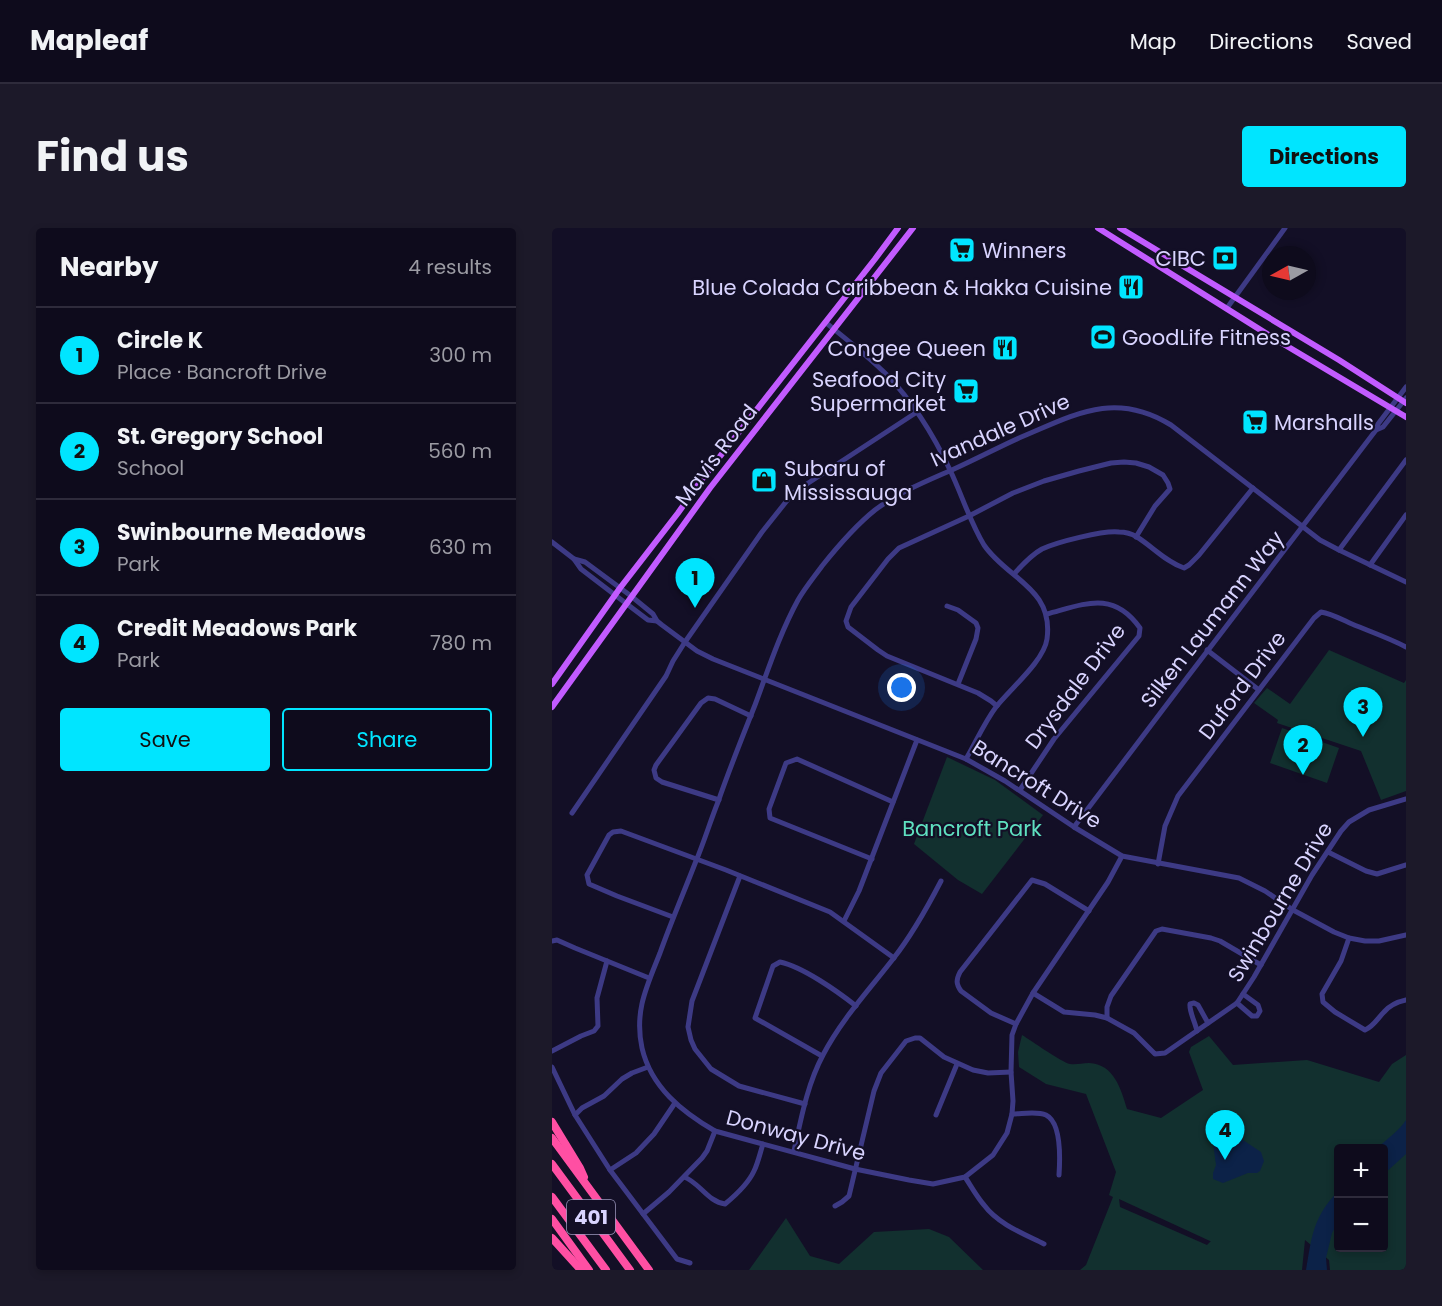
<!DOCTYPE html>
<meta charset="utf-8">
<style>
body{margin:0;font-family:Poppins,sans-serif;background:#1c1929;color:#f1f3f6}
.controls{position:absolute;right:18px;bottom:18px;display:grid;overflow:hidden;border-radius:6px;box-shadow:0 3px 9px #0003}
.controls button{width:54px;height:54px;display:grid;place-items:center;padding:0;border:0;border-bottom:2px solid #2e2b3b;background:#0e0b1c;color:#f1f3f6;font:30px sans-serif}
.compass{position:absolute;left:710px;top:18px;width:54px;height:54px;border-radius:50%;background:#0e0b1c;box-shadow:0 3px 9px #0003;rotate:262deg}
.you{position:absolute;left:350px;top:460px;width:21px;height:21px;margin:-15px;border:4px solid #fff;border-radius:50%;background:#1a73e8;box-shadow:0 0 0 9px #1a73e833}
.badge{display:grid;place-items:center;width:39px;height:39px;border-radius:50%;background:#00e5ff;color:#111;font-size:20px;font-weight:700}
.pin{position:absolute;translate:-50% -50px;filter:drop-shadow(0 2px 3px #0008)}
.pin::after{content:'';position:absolute;top:32px;width:21px;height:18px;background:inherit;clip-path:polygon(0 0,100% 0,50% 100%)}
.list{margin:0;padding:0;list-style:none}
h2{display:flex;justify-content:space-between;align-items:center;height:78px;margin:0;padding:0 24px;font-size:26px}
h2 small{font-size:20px;font-weight:400;color:#9b9ba3}
.list li{display:grid;grid-template-columns:39px 1fr auto;gap:18px;align-items:center;box-sizing:border-box;height:96px;padding:0 24px;border-top:2px solid #2e2b3b}
.list b{display:block;font-size:22px;white-space:nowrap}
.list p{margin:0;font-size:20px;white-space:nowrap;color:#9b9ba3}
.list em{font-size:20px;font-style:normal;color:#9b9ba3}
.actions{display:flex;gap:12px;padding:18px 24px}
.actions a{flex:1;padding:14px 0;border:2px solid #00e5ff;border-radius:6px;text-align:center;font-size:21px;color:#00e5ff}
.actions .main{background:#00e5ff;color:#111}
.map{position:relative;flex:none;width:854px;height:1042px;overflow:hidden;border-radius:6px}
header{display:flex;align-items:center;gap:36px;box-sizing:border-box;height:84px;padding:0 30px;background:#0e0b1c;border-bottom:2px solid #2e2b3b}
header strong{font-size:28px}
nav{display:flex;gap:33px;margin-inline-start:auto;font-size:21px}
.intro{display:flex;align-items:center;justify-content:space-between;box-sizing:border-box;height:144px;padding:0 36px}
h1{margin:0;font-size:42px}
.button{padding:15px 27px;border-radius:6px;background:#00e5ff;color:#111;font-size:21px;font-weight:700}
main{display:flex;gap:36px;padding:0 36px}
aside{flex:1;background:#0e0b1c;border-radius:6px;box-shadow:0 3px 9px #0003}
.map>svg:first-child{display:block}
.green{fill:#12302f;fill-rule:evenodd}
.water{fill:#0c2248}
.lines{fill:none;stroke-linecap:round;stroke-linejoin:round}
.minor{stroke:#3d3a85;stroke-width:5}
.major{stroke:#c25bff;stroke-width:6}
.highway{stroke:#ff4fa3;stroke-width:8}
.labels{text-anchor:middle;dominant-baseline:central;stroke-width:4.5;stroke-linejoin:round;paint-order:stroke}
.shield{fill:#130f26;stroke:#9e99be;stroke-width:1.5}
.shield-label{font-size:20px;font-weight:bold;fill:#d9d4ff}
.poi-label{font-size:21px;fill:#d9d4ff;stroke:#130f26;text-anchor:start}
.street-label{font-size:21px;fill:#d9d4ff;stroke:#130f26}
.park-label{font-size:21px;fill:#5fe0c0;stroke:#130f26}
</style>
<header>
<strong>Mapleaf</strong>
<nav><a>Map</a><a>Directions</a><a>Saved</a></nav>
</header>
<div class="intro"><h1>Find us</h1><a class="button">Directions</a></div>
<main>
<aside>
<h2>Nearby<small>4 results</small></h2>
<ul class="list">
<li><span class="badge">1</span><div><b>Circle K</b><p>Place · Bancroft Drive</p></div><em>300 m</em></li>
<li><span class="badge">2</span><div><b>St. Gregory School</b><p>School</p></div><em>560 m</em></li>
<li><span class="badge">3</span><div><b>Swinbourne Meadows</b><p>Park</p></div><em>630 m</em></li>
<li><span class="badge">4</span><div><b>Credit Meadows Park</b><p>Park</p></div><em>780 m</em></li>
</ul>
<div class="actions"><a class="main">Save</a><a>Share</a></div>
</aside>
<div class="map">
<svg width="854" height="1042" viewBox="0 0 854 1042">
<rect width="100%" height="100%" fill="#130f26"/>
<g class="green">
<path d="M777,422L852,455L854,452V563L829,572L809,523L725,495L726,492L702,475L715,460L738,476Z"/>
<path d="M730,500L787,520L775,555L718,535Z"/>
<path d="M395,529L443,552L491,587L430,666L406,652L362,616Z"/>
<path d="M470,807C480,813 509,834 518,836C524,837 530,835 537,835C562,836 569,861 575,881L609,890L651,862L637,824L639,819L657,808L681,837L755,832L827,854L840,836L854,827V1042H778L777,1032L753,1012L750,1042H528L534,1037L561,969L557,967L564,944L534,866L494,856L467,839L466,824ZM786,920H832V1020H786ZM567,971L658,1013H659L655,1017L568,979Z"/>
<path d="M234,990L258,1028L287,1036L322,1004L377,1001L397,1009L431,1042H197Z"/>
</g>
<g class="water">
<path d="M854,892V926L832,946V920H825C835,911 847,903 854,892Z"/>
<path d="M679,902L688,907L691,912L709,924L712,933L708,943L705,945H696L671,955L661,951V945L664,937L661,915Z"/>
<path d="M786,963V994L780,1005L774,1030L775,1042H754C760,1007 761,990 786,963Z"/>
</g>
<g class="lines">
<g class="minor">
<path d="M675,80L733,0"/>
<path d="M273,94C294,111 316,128 335,147C362,175 382,208 398,242C410,267 418,294 432,317C455,351 502,360 495,411C492,433 458,461 444,479C432,495 424,514 414,531"/>
<path d="M824,202L831,199L854,170"/>
<path d="M0,314L22,331L29,341L63,367L96,392L105,393L110,397L145,423L161,431L414,531L453,553L522,599L570,628L687,650L713,663L741,682L782,704L797,710L813,713H827L854,707"/>
<path d="M787,322L854,232"/>
<path d="M22,331L33,334L79,368L101,386L105,393"/>
<path d="M818,337L854,287"/>
<path d="M462,346C470,337 479,327 490,321C505,314 552,302 567,304C573,304 580,306 585,309C601,319 614,334 632,340L637,337L647,327L701,260"/>
<path d="M395,378L406,382L424,395L426,400L424,411L406,456"/>
<path d="M655,422L707,462"/>
<path d="M445,478L439,473L426,465L335,428L326,422L296,399L294,393L299,379L336,331L347,320L417,288L461,265L492,253L527,243L559,235L572,234L584,235L597,239L611,247L616,255L618,261L603,278L584,309"/>
<path d="M468,562L502,511L587,408L588,400C561,362 533,376 495,386"/>
<path d="M167,572L110,554L104,550L102,542L104,537L149,475L156,470L163,471L199,488"/>
<path d="M20,585L114,448L121,433L133,414L210,304L241,265L365,184"/>
<path d="M522,599C622,466 723,335 824,202L826,196L854,159"/>
<path d="M776,624L814,643L825,646L854,637"/>
<path d="M570,628L556,654L481,765L464,796L460,807L459,844L461,873L460,886L455,905L441,927L413,949L381,956L357,952L303,941L163,903C130,884 99,859 90,820C82,783 95,758 108,725C119,694 132,664 144,633C152,614 158,594 166,574C177,542 190,510 203,477C216,442 228,405 246,372C253,360 262,349 270,338C286,318 303,298 323,282C347,264 375,253 402,241C424,231 445,220 467,210C522,187 562,162 619,197L768,312L787,322L854,354"/>
<path d="M320,631L218,590L217,581L234,535L245,531L341,574"/>
<path d="M606,636L613,598L626,568L762,390L769,384C781,386 790,392 800,396C819,404 837,410 854,419"/>
<path d="M188,648L140,773L136,799L139,812L143,821L159,841L187,858L253,876"/>
<path d="M121,689L65,668L37,656L35,647L57,607L61,604L69,603L174,642L278,684L342,730"/>
<path d="M292,693L307,663L365,512"/>
<path d="M797,710L789,733L770,766L771,774L783,784L813,802C822,798 825,791 832,784C838,777 845,774 854,772"/>
<path d="M0,713L5,712L23,720L97,750"/>
<path d="M481,765L512,784L543,787L555,790L582,805L603,826L613,825L685,775L702,749L760,647L789,603L797,594L817,582L854,571"/>
<path d="M685,775L700,788H705L708,783L706,777L691,766"/>
<path d="M555,790V779L559,768L604,703L610,701L659,710L668,713L709,737"/>
<path d="M464,796L439,785L409,763C404,756 404,752 408,744L480,652L493,656L537,683"/>
<path d="M645,803C643,794 637,783 638,776L642,775L646,777L656,795"/>
<path d="M0,823L29,808L42,803L46,798L45,770L55,733"/>
<path d="M270,828L203,790L221,738L228,734C251,739 285,763 304,778"/>
<path d="M0,839L23,887L58,942L125,1031L138,1035"/>
<path d="M460,886C470,886 485,883 494,887C510,895 508,932 507,947"/>
<path d="M23,887L30,880L52,868L70,851L80,845L96,839"/>
<path d="M384,887L405,836"/>
<path d="M242,923C249,891 255,857 271,827C289,792 317,762 341,731C360,707 375,680 389,653"/>
<path d="M58,942L84,925L102,906L123,875"/>
<path d="M132,949C147,954 156,974 173,976C184,967 196,956 202,943C206,935 208,925 211,916"/>
<path d="M413,949C419,958 425,969 432,977C446,996 472,1006 492,1016"/>
<path d="M283,978L290,974L297,968L322,863L329,845L354,813L363,810H368L392,829L421,842L436,845L459,844"/>
<path d="M91,986L117,964L150,930L155,923L163,903"/>
</g>
<g class="major">
<path d="M546,0L723,111L854,189"/>
<path d="M568,0L787,132L854,175"/>
<path d="M0,456L68,360L126,285L151,250L323,31L346,0"/>
<path d="M0,479L158,260L361,0"/>
</g>
<g class="highway">
<path d="M0,894L28,940L32,949"/>
<path d="M0,910L97,1042"/>
<path d="M0,936L78,1042"/>
<path d="M0,969L54,1042"/>
<path d="M0,991L37,1042"/>
<path d="M0,1010L29,1042"/>
</g>
</g>
<defs>
<symbol id="supermarket-square" viewBox="-11 -11 22 22"><rect x="-9" y="-9" width="18" height="18" rx="4" fill="#00e5ff" stroke="#130f26"/><path d="M-6-5.5h2.5l.6 2H6L4.5 2H-2.5L-4.4-4H-6ZM-1.5 3.2a1.3 1.3 0 1 0 .1 0ZM3 3.2a1.3 1.3 0 1 0 .1 0Z" fill="#111"/></symbol>
<symbol id="bank-square" viewBox="-11 -11 22 22"><rect x="-9" y="-9" width="18" height="18" rx="4" fill="#00e5ff" stroke="#130f26"/><path d="M-6-4H6V4H-6ZM0-2.3a2.3 2.3 0 1 0 0 4.6a2.3 2.3 0 1 0 0-4.6Z" fill="#111"/></symbol>
<symbol id="restaurant-square" viewBox="-11 -11 22 22"><rect x="-9" y="-9" width="18" height="18" rx="4" fill="#00e5ff" stroke="#130f26"/><path d="M-5-6h1v4h1v-4h1v4h1v-4h1v5L-1.5 .5V6h-2V.5L-5-1ZM5-6V6H3V1.5H1.5Q1.5-4 5-6Z" fill="#111"/></symbol>
<symbol id="stadium-square" viewBox="-11 -11 22 22"><rect x="-9" y="-9" width="18" height="18" rx="4" fill="#00e5ff" stroke="#130f26"/><path d="M0-5a6.5 5 0 1 0 0 10a6.5 5 0 1 0 0-10ZM-3.5-1.8h7v3.6h-7Z" fill="#111"/></symbol>
<symbol id="shop-square" viewBox="-11 -11 22 22"><rect x="-9" y="-9" width="18" height="18" rx="4" fill="#00e5ff" stroke="#130f26"/><path d="M-5-2.5h2.3a2.7 3.5 0 0 1 5.4 0H5L5.5 6h-11ZM-1.5-2.5h3a1.5 2.3 0 0 0-3 0Z" fill="#111"/></symbol>
</defs>
<g fill-rule="evenodd">
<use href="#supermarket-square" x="395" y="7" width="30" height="30"/>
<use href="#bank-square" x="658" y="15" width="30" height="30"/>
<use href="#restaurant-square" x="564" y="44" width="30" height="30"/>
<use href="#stadium-square" x="536" y="94" width="30" height="30"/>
<use href="#restaurant-square" x="438" y="105" width="30" height="30"/>
<use href="#supermarket-square" x="399" y="148" width="30" height="30"/>
<use href="#supermarket-square" x="688" y="179" width="30" height="30"/>
<use href="#shop-square" x="197" y="237" width="30" height="30"/>
</g>
<g class="labels">
<rect class="shield" x="15" y="972" width="48" height="34" rx="4.5"/>
<g class="shield-label">
<text x="39" y="989">401</text>
</g>
<g class="poi-label">
<text x="430" y="22">Winners</text>
<text x="654" y="30" text-anchor="end">CIBC</text>
<text x="560" y="59" text-anchor="end">Blue Colada Caribbean &amp; Hakka Cuisine</text>
<text x="570" y="109">GoodLife Fitness</text>
<text x="434" y="120" text-anchor="end">Congee Queen</text>
<text x="394" y="151" text-anchor="end">Seafood City<tspan x="394" dy="24">Supermarket</tspan></text>
<text x="722" y="194">Marshalls</text>
<text x="232" y="240">Subaru of<tspan x="232" dy="24">Mississauga</tspan></text>
</g>
<g class="street-label">
<text transform="translate(448 202) rotate(-24)">Ivandale Drive</text>
<text transform="translate(164 227) rotate(-53)">Mavis Road</text>
<text transform="translate(660 391) rotate(-52)">Silken Laumann Way</text>
<text transform="translate(690 457) rotate(-53)">Duford Drive</text>
<text transform="translate(523 458) rotate(-53)">Drysdale Drive</text>
<text transform="translate(485 556) rotate(32)">Bancroft Drive</text>
<text transform="translate(728 674) rotate(-59)">Swinbourne Drive</text>
<text transform="translate(244 907) rotate(15)">Donway Drive</text>
</g>
<g class="park-label">
<text x="420" y="600">Bancroft Park</text>
</g>
</g>
</svg>
<div class="controls">
<button>+</button>
<button>−</button>
</div>
<svg class="compass" viewBox="-18 -18 36 36"><path d="M0-13l5 13h-10z" fill="#e53935"/><path d="M0 13l5-13h-10z" fill="#9b9ba3"/></svg>
<div class="you"></div>
<div class="pin badge" style="left:143px;top:380px">1</div>
<div class="pin badge" style="left:751px;top:547px">2</div>
<div class="pin badge" style="left:811px;top:509px">3</div>
<div class="pin badge" style="left:673px;top:932px">4</div>
</div>
</main>
